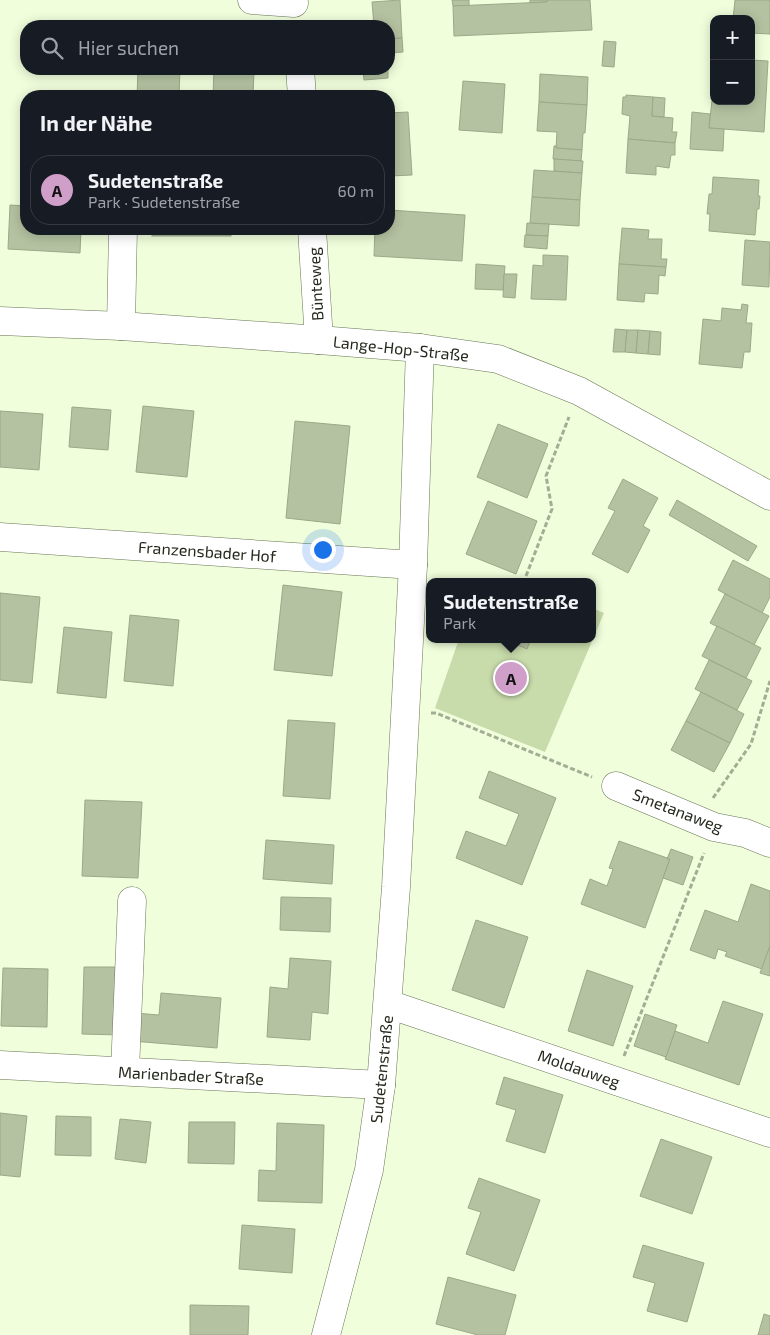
<!DOCTYPE html>
<html lang="de">
<meta charset="utf-8">
<style>
body{margin:0;font-family:"Exo 2",sans-serif;background:#20242c;color:#f1f3f6}
.controls{position:absolute;right:15px;top:15px;display:grid;overflow:hidden;border-radius:10px;box-shadow:0 2px 12px #0003}
.controls button{width:45px;height:45px;display:grid;place-items:center;padding:0;border:0;border-bottom:1px solid #363941;background:#171b24;color:#f1f3f6;font:25px sans-serif}
.you{position:absolute;left:322px;top:549px;width:18px;height:18px;margin:-12px;border:4px solid #fff;border-radius:50%;background:#1a73e8;box-shadow:0 0 0 8px #1a73e833}
.badge{display:grid;place-items:center;width:32px;height:32px;border-radius:50%;background:#cf9ec9;color:#111;font-size:16px;font-weight:700}
.pin{position:absolute;translate:-50% -50%;border:2px solid #fff;box-shadow:0 1px 5px #0006}
.popup{position:absolute;left:426px;top:578px;width:170px;height:65px;box-sizing:border-box;display:grid;place-content:center;border-radius:10px;background:#171b24;filter:drop-shadow(0 1px 4px #0005);font-size:16px;white-space:nowrap;color:#9ea1a6}
.popup b{font-size:19px;color:#f1f3f6}
.popup::after{content:'';position:absolute;left:50%;top:100%;margin-left:-10px;border:10px solid transparent;border-top-color:#171b24}
.list{margin:0;padding:0;list-style:none}
h2{display:flex;justify-content:space-between;align-items:center;height:65px;margin:0;padding:0 20px;font-size:21px}
h2 small{font-size:16px;font-weight:400;color:#9ea1a6}
.list li{display:grid;grid-template-columns:32px 1fr auto;gap:15px;align-items:center;box-sizing:border-box;height:70px;margin:0 10px 10px;padding:0 10px;border:1px solid #363941;border-radius:20px}
.list b{display:block;font-size:19px;white-space:nowrap}
.list p{margin:0;font-size:16px;white-space:nowrap;color:#9ea1a6}
.list em{font-size:16px;font-style:normal;color:#9ea1a6}
.icon{flex:none;width:28px;height:28px;fill:none;stroke:currentColor;stroke-width:2;stroke-linecap:round;stroke-linejoin:round}
.map{position:relative;flex:none;width:770px;height:1335px;overflow:hidden}
.search{position:absolute;background:#171b24;box-shadow:0 2px 12px #0003;left:20px;top:20px;width:375px;height:55px;display:flex;align-items:center;gap:12px;box-sizing:border-box;padding:0 18px;border-radius:20px;color:#9ea1a6;font-size:19px}
.panel{position:absolute;background:#171b24;box-shadow:0 2px 12px #0003;left:20px;top:90px;width:375px;height:145px;border-radius:20px}
.map>svg:first-child{display:block}
.green{fill:#c8dbaa}
.building{fill:#b5c2a1;stroke:#9ca888}
.lines{fill:none;stroke-linecap:round;stroke-linejoin:round}
.minor-casing{stroke:#687456;stroke-width:29}
.path{stroke:#a3ad93;stroke-width:3;stroke-dasharray:5 2.5;stroke-linecap:butt}
.minor{stroke:#fff;stroke-width:28}
.labels{text-anchor:middle;dominant-baseline:central;stroke-width:4;stroke-linejoin:round;paint-order:stroke}
.street-label{font-size:16px;fill:#24291c;stroke:#fff}
</style>
<div class="map">
<svg width="770" height="1335" viewBox="0 0 770 1335">
<rect width="100%" height="100%" fill="#f0fedc"/>
<path class="green" d="M592,608L604,613L545,752L435,708L459,639H504L527,649L531,639H592Z"/>
<g class="building">
<path d="M400,0L402,38L389,39V26H374L372,2Z"/>
<path d="M452,0H469V6H453Z"/>
<path d="M530,0H547V2L530,3Z"/>
<path d="M547,0H590L592,30L454,36L453,6L547,2Z"/>
<path d="M735,0H770V34L751,33V19H733Z"/>
<path d="M402,38L403,52L389,53V39Z"/>
<path d="M604,41L616,42L614,67L602,66Z"/>
<path d="M751,60L768,61L764,132L709,128L712,100L714,101H751Z"/>
<path d="M138,69H180L179,96H137Z"/>
<path d="M214,69L254,71L253,96H213Z"/>
<path d="M363,69H388V78L364,80Z"/>
<path d="M540,74L588,77L587,105L539,102Z"/>
<path d="M463,81L505,84L502,133L459,130Z"/>
<path d="M626,95L653,97L652,116L673,118L672,132H677L675,143L628,139L630,116L622,114L623,97H626Z"/>
<path d="M653,97L665,98L664,117L652,116Z"/>
<path d="M539,102L587,105L585,133H583L582,150L556,148L557,132L537,131Z"/>
<path d="M408,112L412,175L389,176V113Z"/>
<path d="M692,112L710,114L709,128L724,129L723,151L690,149Z"/>
<path d="M628,139L675,143V155H671L669,168L656,166V175L626,173Z"/>
<path d="M554,146H557L556,148L582,150L581,161L553,159Z"/>
<path d="M554,159L583,161L582,173L554,171Z"/>
<path d="M534,170L582,173L580,200L532,197Z"/>
<path d="M713,177L759,180L758,196H760L759,209H757L755,235L709,231L710,214H707L709,194H712Z"/>
<path d="M532,197L580,200L579,226L530,223Z"/>
<path d="M10,205L26,206V229H81L80,253L8,249Z"/>
<path d="M389,210L465,215L462,261L374,256L375,229H389Z"/>
<path d="M527,223L549,224L548,236L526,235Z"/>
<path d="M622,228L649,230L648,239H662L661,259H667L666,267L619,264Z"/>
<rect x="152" y="229" width="79" height="7"/>
<path d="M525,235L548,236L547,249L524,247Z"/>
<path d="M745,240L770,242L769,287L742,285Z"/>
<path d="M543,255L568,256L566,300L531,299L533,265L543,266Z"/>
<path d="M476,264L505,266L503,290L475,289Z"/>
<path d="M619,264L666,267L665,276L659,275L658,294L645,293L644,302L617,300Z"/>
<path d="M504,274H517L515,298L503,297Z"/>
<path d="M742,304L748,305L746,323H752L750,352H744L742,368L699,364L703,319L721,321L722,308L741,310Z"/>
<path d="M615,329L627,330L625,352H613Z"/>
<path d="M627,330H638L636,353L625,352Z"/>
<path d="M638,330L650,331L648,354L636,353Z"/>
<path d="M650,331L661,332L660,355L648,354Z"/>
<path d="M143,406L194,411L187,477L136,472Z"/>
<path d="M72,407L111,410L108,450L69,447Z"/>
<path d="M0,411L43,414L39,470L0,467Z"/>
<path d="M295,421L350,426L340,524L286,518Z"/>
<path d="M498,424L548,444L527,498L477,477Z"/>
<path d="M623,479L658,498L643,526L650,530L628,573L592,554L615,511L608,508Z"/>
<path d="M677,500L757,546L748,561L669,515Z"/>
<path d="M488,501L537,521L516,574L466,554Z"/>
<path d="M733,560L770,579V597L762,613L718,590Z"/>
<path d="M283,585L342,592L332,676L274,670Z"/>
<path d="M0,593L40,597L32,683L0,680Z"/>
<path d="M725,594L769,616L754,645L710,623Z"/>
<path d="M130,615L179,620L173,686L124,681Z"/>
<path d="M717,626L761,648L746,678L702,656Z"/>
<path d="M64,627L112,632L106,698L57,693Z"/>
<path d="M504,639H531L527,649Z"/>
<path d="M709,660L752,681L737,710L695,689Z"/>
<path d="M701,692L744,714L730,743L686,721Z"/>
<path d="M288,720L335,723L330,799L283,796Z"/>
<path d="M686,721L730,743L714,772L671,750Z"/>
<path d="M489,771L556,798L522,885L456,858L466,831L506,846L519,814L479,798Z"/>
<path d="M85,800L142,802L138,878L82,876Z"/>
<path d="M266,840L334,845L332,884L263,879Z"/>
<path d="M619,841L670,859L645,928L581,904L590,879L607,886L613,869L609,868Z"/>
<path d="M671,849L693,857L683,885L663,878L670,859H667Z"/>
<path d="M751,884L770,891V946L762,969L725,956L727,952L718,949L715,959L690,950L705,910L738,922Z"/>
<path d="M281,897L331,898L330,932L280,930Z"/>
<path d="M476,920L528,937L504,1008L452,990Z"/>
<path d="M770,946V976L760,973Z"/>
<path d="M290,958L331,961L328,1014L312,1012L310,1040L267,1037L270,987L288,989Z"/>
<path d="M84,967H122L120,1035L82,1034Z"/>
<path d="M3,968L48,969L47,1027L1,1026Z"/>
<path d="M587,970L633,986L613,1046L568,1031Z"/>
<path d="M161,993L221,998L217,1048L132,1041L135,1013L159,1015Z"/>
<path d="M723,1001L763,1014L739,1085L665,1059L675,1031L708,1043Z"/>
<path d="M645,1014L677,1025L666,1057L634,1046Z"/>
<path d="M504,1077L563,1095L545,1153L506,1141L516,1110L496,1104Z"/>
<path d="M0,1113L27,1116L20,1177L0,1175Z"/>
<path d="M56,1116L91,1117V1156L55,1155Z"/>
<path d="M120,1119L151,1122L146,1163L115,1159Z"/>
<path d="M189,1122H235L234,1164L188,1163Z"/>
<path d="M277,1123L324,1125L322,1203L258,1201L259,1170L276,1171Z"/>
<path d="M661,1139L712,1157L692,1214L640,1196Z"/>
<path d="M479,1178L540,1200L514,1271L466,1254L481,1212L468,1208Z"/>
<path d="M242,1225L295,1229L292,1273L239,1269Z"/>
<path d="M643,1245L704,1263L687,1322L647,1311L655,1283L633,1277Z"/>
<path d="M448,1277L516,1295L505,1335H478L436,1324Z"/>
<path d="M190,1305L249,1306L248,1335H190Z"/>
<path d="M764,1314L770,1316V1335H758Z"/>
</g>
<g class="lines">
<defs>
<g id="minor">
<path d="M252,0L294,3"/>
<path d="M300,69L302,96"/>
<path d="M312,229L319,340"/>
<path d="M0,321L121,326L319,340L420,348L498,359L579,391L770,496"/>
<path d="M121,326L123,229"/>
<path d="M0,537L413,565"/>
<path d="M616,786L714,827L745,833L770,843"/>
<path d="M388,1004L770,1133"/>
<path d="M0,1065L381,1085"/>
<path d="M125,1071L132,901"/>
<path d="M326,1335L369,1170L381,1085L396,887L413,565L420,348"/>
</g>
</defs>
<use href="#minor" class="minor-casing"/>
<g class="path">
<path d="M526,576L552,509L546,476L569,417"/>
<path d="M431,713H436L592,777"/>
<path d="M713,798L751,744L770,681"/>
<path d="M624,1056L704,853"/>
</g>
<use href="#minor" class="minor"/>
</g>
<g class="labels">
<g class="street-label">
<text transform="translate(315 284) rotate(-93)">Bünteweg</text>
<text transform="translate(401 348) rotate(6)">Lange-Hop-Straße</text>
<text transform="translate(207 551) rotate(4)">Franzensbader Hof</text>
<text transform="translate(678 810) rotate(21)">Smetanaweg</text>
<text transform="translate(579 1068) rotate(19)">Moldauweg</text>
<text transform="translate(381 1069) rotate(-84)">Sudetenstraße</text>
<text transform="translate(191 1075) rotate(3)">Marienbader Straße</text>
</g>
</g>
</svg>
<div class="controls">
<button>+</button>
<button>−</button>
</div>
<div class="you"></div>
<div class="pin badge" style="left:511px;top:678px">A</div>
<div class="popup"><b>Sudetenstraße</b>Park</div>
<div class="search"><svg class="icon" aria-label="search" viewBox="0 0 24 24"><circle cx="10" cy="10" r="6"/><path d="M15 15l6 6"/></svg>Hier suchen</div>
<section class="panel">
<h2>In der Nähe<small></small></h2>
<ul class="list">
<li><span class="badge">A</span><div><b>Sudetenstraße</b><p>Park · Sudetenstraße</p></div><em>60 m</em></li>
</ul>
</section>
</div>
